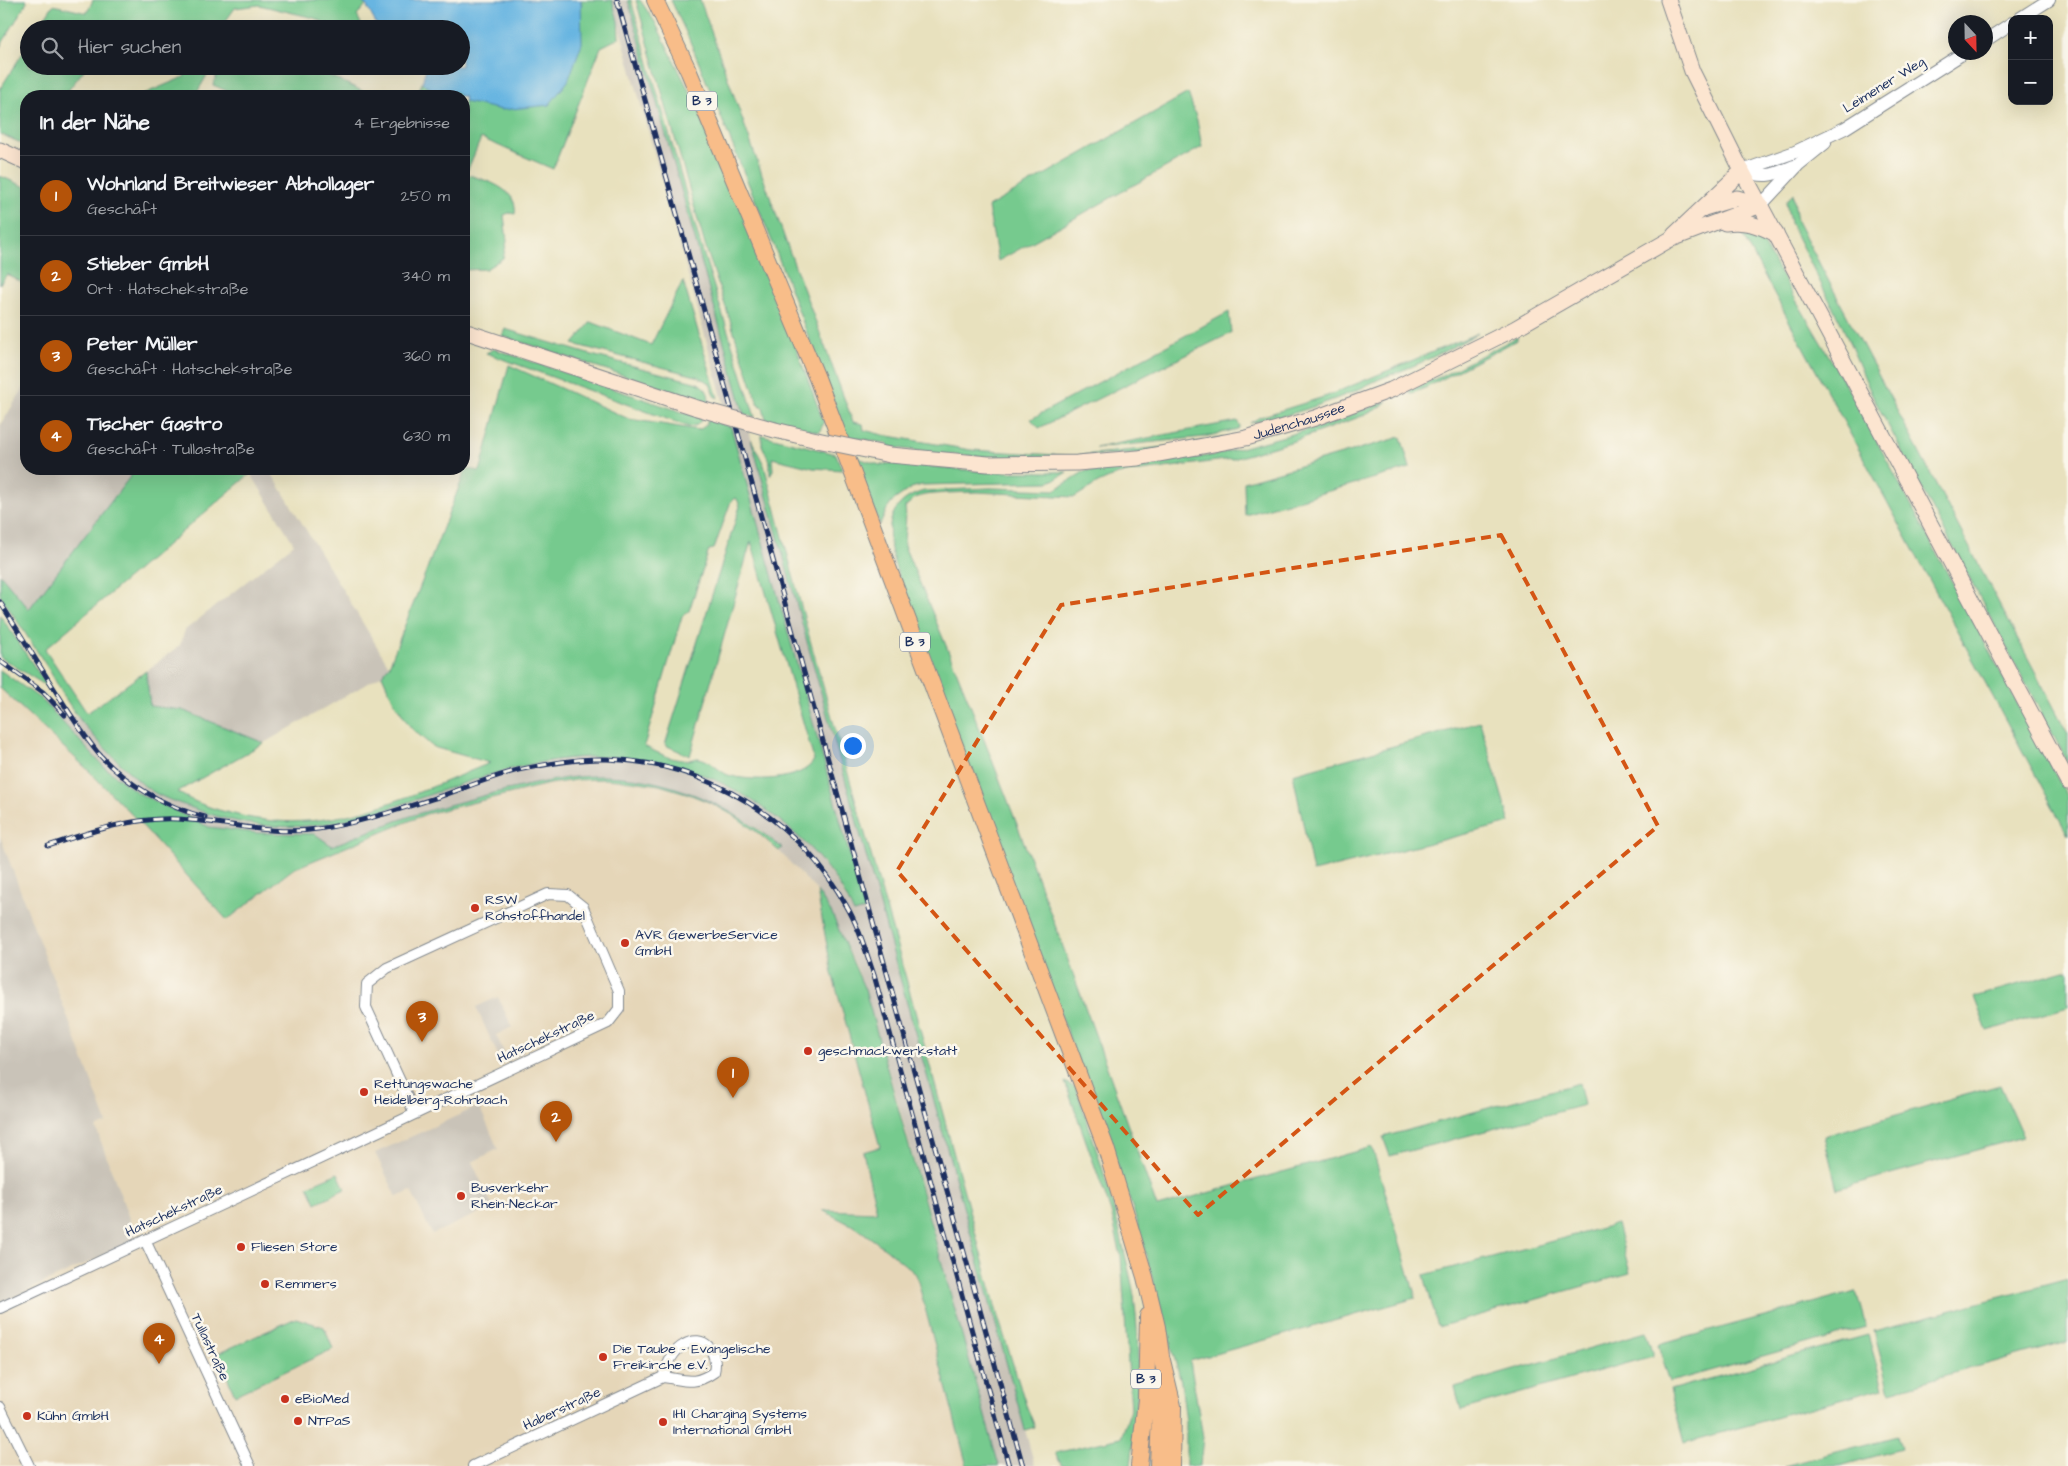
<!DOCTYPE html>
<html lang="de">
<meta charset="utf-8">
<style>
body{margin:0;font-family:"Architects Daughter",sans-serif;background:#20242c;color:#f1f3f6}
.controls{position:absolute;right:15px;top:15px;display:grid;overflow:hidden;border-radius:10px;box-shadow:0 5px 20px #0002}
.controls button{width:45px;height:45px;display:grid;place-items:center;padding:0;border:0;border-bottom:1px solid #363941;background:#171b24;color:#f1f3f6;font:25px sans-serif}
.compass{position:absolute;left:1948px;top:15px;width:45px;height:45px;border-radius:50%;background:#171b24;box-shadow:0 5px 20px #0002;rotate:158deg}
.you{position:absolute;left:852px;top:745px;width:18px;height:18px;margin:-12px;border:4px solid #fff;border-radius:50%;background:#1a73e8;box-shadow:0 0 0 8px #1a73e833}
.badge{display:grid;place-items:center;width:32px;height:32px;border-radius:50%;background:#b45309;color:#fff;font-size:16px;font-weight:700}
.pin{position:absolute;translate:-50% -41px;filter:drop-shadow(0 1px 2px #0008)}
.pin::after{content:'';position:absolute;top:26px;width:18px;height:15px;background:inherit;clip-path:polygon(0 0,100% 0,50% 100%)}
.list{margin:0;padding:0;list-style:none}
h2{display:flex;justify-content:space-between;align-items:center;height:65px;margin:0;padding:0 20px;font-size:21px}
h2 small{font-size:16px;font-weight:400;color:#9ea1a6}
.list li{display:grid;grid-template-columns:32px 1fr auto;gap:15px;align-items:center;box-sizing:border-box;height:80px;padding:0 20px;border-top:1px solid #363941}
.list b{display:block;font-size:19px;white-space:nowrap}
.list p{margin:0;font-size:16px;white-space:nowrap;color:#9ea1a6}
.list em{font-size:16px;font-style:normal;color:#9ea1a6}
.icon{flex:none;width:28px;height:28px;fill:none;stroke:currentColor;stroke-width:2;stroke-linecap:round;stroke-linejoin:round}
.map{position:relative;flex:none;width:2068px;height:1466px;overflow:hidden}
.search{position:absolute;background:#171b24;box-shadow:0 5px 20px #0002;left:20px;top:20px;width:450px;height:55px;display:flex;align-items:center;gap:12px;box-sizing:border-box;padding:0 18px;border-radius:28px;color:#9ea1a6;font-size:19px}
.panel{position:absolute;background:#171b24;box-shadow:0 5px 20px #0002;left:20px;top:90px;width:450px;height:385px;border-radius:20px}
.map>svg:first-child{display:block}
.built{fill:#e5d6b8}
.industrial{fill:#c9c3b8}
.green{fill:#76ca8e;stroke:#487c76;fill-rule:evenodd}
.water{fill:#67b5e1;stroke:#4172a0}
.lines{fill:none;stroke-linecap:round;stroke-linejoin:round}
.minor-casing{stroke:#82888e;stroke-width:12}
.tertiary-casing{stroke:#82888e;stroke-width:14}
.secondary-casing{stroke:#82888e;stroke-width:17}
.primary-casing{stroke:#82888e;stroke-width:18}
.minor{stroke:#fff;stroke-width:10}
.tertiary{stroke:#fff;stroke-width:12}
.secondary{stroke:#fce5d0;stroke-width:15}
.primary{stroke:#f8bd89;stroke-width:16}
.rail-casing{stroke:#1b2f5e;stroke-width:5}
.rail{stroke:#fbf7ec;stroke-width:3;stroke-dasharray:9;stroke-linecap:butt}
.secondary-bridge-casing{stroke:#82888e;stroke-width:17;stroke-linecap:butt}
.secondary-bridge{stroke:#fce5d0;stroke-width:15}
.marked{fill:none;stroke:#d45514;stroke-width:4;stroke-dasharray:10 6;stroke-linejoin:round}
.poi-dot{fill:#c8321e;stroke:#fbf7ec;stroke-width:2}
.labels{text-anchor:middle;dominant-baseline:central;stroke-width:5;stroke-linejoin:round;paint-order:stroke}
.shield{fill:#fbf7ec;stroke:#5e6b89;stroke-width:1}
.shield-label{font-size:12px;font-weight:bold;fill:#1b2f5e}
.street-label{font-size:14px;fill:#1b2f5e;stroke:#fbf7ec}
.poi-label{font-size:14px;fill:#1b2f5e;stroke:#fbf7ec;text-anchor:start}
</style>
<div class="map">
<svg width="2068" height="1466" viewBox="0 0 2068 1466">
<rect width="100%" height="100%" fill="#fbf7ec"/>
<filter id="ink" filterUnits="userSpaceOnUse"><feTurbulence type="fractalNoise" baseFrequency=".02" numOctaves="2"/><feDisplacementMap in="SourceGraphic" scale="10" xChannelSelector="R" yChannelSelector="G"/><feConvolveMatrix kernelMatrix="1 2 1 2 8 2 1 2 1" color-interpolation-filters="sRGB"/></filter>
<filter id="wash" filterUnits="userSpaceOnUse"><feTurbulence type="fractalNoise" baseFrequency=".0096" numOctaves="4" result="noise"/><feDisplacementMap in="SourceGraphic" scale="20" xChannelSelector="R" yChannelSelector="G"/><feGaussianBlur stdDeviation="1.12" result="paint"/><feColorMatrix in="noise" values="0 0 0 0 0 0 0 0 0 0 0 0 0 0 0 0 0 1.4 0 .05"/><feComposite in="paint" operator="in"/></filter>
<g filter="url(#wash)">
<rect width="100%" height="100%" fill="#e8e1be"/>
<path class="built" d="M0,688L87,769L140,823L227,920L293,869L427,814L549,784L604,779L659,785L711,803L758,833L779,851L817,891L832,973L880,1148L863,1152L877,1213L823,1211L857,1228L886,1249L916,1274L967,1466H0V1303L137,1239L96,1128L106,1123L0,836Z"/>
<g class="industrial">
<path d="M612,0H628L723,336L1035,1466H999L898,1102L865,990L857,968L832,914L817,891L779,851L782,848L760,830L737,815L687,791L632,778L604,776L576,777L548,781L471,799L418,814L332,846L315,834L257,833L209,827L138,793L104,767L42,700L80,719L113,757L149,790L254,826L291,827L345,821L394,807L490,774L545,761L576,757L605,755L636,758L665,763L695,772L722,783L773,814L797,834L817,856L835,880L854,913L864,910Z"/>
<path d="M26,384V469H136L28,610L0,574V426Z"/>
<path d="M248,469H269L389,666L382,675L264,743L182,710L150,706L146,671L180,645L185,630L294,544Z"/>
<path d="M0,836L107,1123L96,1128L137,1240L0,1303Z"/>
<path d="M498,997L512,1027L496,1035L505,1054L521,1047L524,1054L502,1064L476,1007Z"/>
<path d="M479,1106L498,1149L472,1162L493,1207L432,1234L411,1191L397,1197L375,1153Z"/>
</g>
<g class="green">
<path d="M0,0H26L27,2L0,47Z"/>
<path d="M93,0H359L366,5L357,15L363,29H339L314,18L259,5L235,8L220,29H38L53,5L87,13Z"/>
<path d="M581,0H612L618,21L619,38L601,47L553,169L481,138L466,174C484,180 519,188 515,214L509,213L504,215L507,241L503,258L486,269L464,270V100L502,110L582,6Z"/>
<path d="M628,0H631L701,246L755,417L744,414Z"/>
<path d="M636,0H640L655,22L721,155L778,299L824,423L819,432L766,419L763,407L758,404L705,245Z"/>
<path d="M671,0H700L786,242L853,422L863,424L864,430L883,435L971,450L1073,456L1165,447L1266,431L1145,453L1017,459L941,454L889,447L888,444L846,436L774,246L689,39Z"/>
<path d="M29,43V66H87L64,96H26V145L0,134V89Z"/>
<path d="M181,66H208L207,75L195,96H139L184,77L188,70Z"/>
<path d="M220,66H321L330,76L371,95L380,96H239L213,85Z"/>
<path d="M422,83L438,93L455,91L460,96H416Z"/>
<path d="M1188,93L1197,120L1202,147L998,261L988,207Z"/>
<path d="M0,176L26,187V285L7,274L0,284Z"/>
<path d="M1793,193L1797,221L2068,734V763L1872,395L1841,323L1790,223L1786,202Z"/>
<path d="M1737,225L1756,232L1853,397L2068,798V835Z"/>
<path d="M683,281L718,398L714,396L710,383L696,376L573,344L591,322L651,345Z"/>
<path d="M1229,312L1231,333L1039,428L1031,419Z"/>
<path d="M505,329L588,354L698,383C707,389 709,392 709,403L502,336Z"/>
<path d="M1478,333C1448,350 1419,365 1387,376C1375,380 1365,387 1353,392C1320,405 1285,418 1250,423L1260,417L1327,396Z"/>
<path d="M1517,337V340L1425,388L1410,394V390L1446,374Z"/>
<path d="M494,349L685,413L703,418L697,425L689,427L486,353Z"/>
<path d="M509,365L629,419L699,430L705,426L708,420L731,427L865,910L854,913C834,867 797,831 756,803C676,748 583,747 493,774C387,805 312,852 198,810C182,804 164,799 150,790C142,785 134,776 127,770C111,755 95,738 81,721C69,706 60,689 51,673C34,646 17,621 0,595V574L29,609L136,469H248L251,473L45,649L87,713L146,671L150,706L182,710L264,743L177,792C195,803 213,809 234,814C326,839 406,797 490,763L433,747L411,728L394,702L382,675L389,666L466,469L480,471ZM735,498L737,499L740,506L665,745L690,756L751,541L814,760C803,782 749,782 728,775C718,771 710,759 698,758C695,758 691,760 687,760C673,761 656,752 644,746L682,616L689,611L709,550L714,549L731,501Z"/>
<path d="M1387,401L1379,408L1365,415L1294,441L1233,459L1118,474L1098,483L1075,497L977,492L945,493L924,495L915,498L905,507C907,519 904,533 904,546C998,763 1078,985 1157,1207L1372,1147L1416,1298L1190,1361L1203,1437L1200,1466H1186V1422L1181,1382L1134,1212L906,599C894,561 868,507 924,491L990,488L1055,490L1085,471L1122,468L1215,455L1321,426Z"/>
<path d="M1237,421L1240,426L1238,429L1204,437L1095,448Z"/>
<path d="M762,435L836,454L842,470L813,468L772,458L773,470L770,475V463L762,445Z"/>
<path d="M1401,437L1410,468L1245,515L1244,482Z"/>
<path d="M751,439L764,465L810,640L906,978L999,1320L1026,1405L1035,1427L1025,1430Z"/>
<path d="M854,457L880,465L893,463L988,472H1067L1056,479L1048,482L922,485L911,488L894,500L887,509L880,525Z"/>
<path d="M0,615L48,687L0,657Z"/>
<path d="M0,670L42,700L104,767L138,793L209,827L257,833L315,834L332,846C360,835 389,823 417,814C443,806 469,800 494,793C521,787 549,780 576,777C655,770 722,799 782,848L779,851L758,833L736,817L711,803L686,793L659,785L632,781L604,779L576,780L549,784L426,814L293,869L227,920L140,823L87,769L0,688Z"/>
<path d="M1480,722L1510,823L1313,872L1293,774Z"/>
<path d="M817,891L832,914L865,990L999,1466H967L916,1274L886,1249L857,1228L822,1210L877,1212L863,1152L880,1147L832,973Z"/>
<path d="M2068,970V1007L1987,1031L1974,997Z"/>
<path d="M1065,1082L1076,1088C1095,1143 1113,1198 1125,1255C1128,1268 1132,1282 1134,1296C1141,1353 1138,1409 1131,1466H1062L1055,1453L1121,1438L1131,1409L1121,1256L1111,1212Z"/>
<path d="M1579,1083L1584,1105L1390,1156L1383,1137Z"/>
<path d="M2000,1085L2023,1137L1837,1189L1824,1136Z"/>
<path d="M338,1173L345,1189L316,1203L308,1186Z"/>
<path d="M1617,1224L1630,1273L1438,1327L1424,1275Z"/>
<path d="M2068,1279V1341L1890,1391L1874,1331Z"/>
<path d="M1856,1291L1866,1327L1670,1382L1658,1345Z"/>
<path d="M296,1318L324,1327L333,1349L235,1395L217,1354Z"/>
<path d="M1646,1332L1653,1356L1461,1410L1455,1387Z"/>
<path d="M1868,1335L1883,1388L1684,1443L1670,1390Z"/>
<path d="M1897,1436L1901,1449L1840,1466H1784Z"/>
</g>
<path class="water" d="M359,0H581L582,43L568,81L549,105L502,110L465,102L464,96H460L455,91L438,93L422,83L426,68L424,66H461V29H379L366,5Z"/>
</g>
<g filter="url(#ink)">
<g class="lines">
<defs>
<g id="minor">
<path d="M145,1240L250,1466"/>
<path d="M0,1308L379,1131L421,1111L608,1023L619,1009V991L583,907L568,895L548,894L387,968L367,984L366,1007L415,1114"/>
<path d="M0,1407L29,1466"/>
<path d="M473,1466L663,1377C686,1380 694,1386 714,1372C719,1352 704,1333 684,1345C672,1351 667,1366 663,1377"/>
</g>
<g id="tertiary">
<path d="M2019,19L2049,0"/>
<path d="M1986,40L2012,23"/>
<path d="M1742,171L1795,152L1845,128L1965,52"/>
<path d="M1742,171C1766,178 1771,176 1794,166"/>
<path d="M1761,205L1799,164L1825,143"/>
</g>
<g id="secondary">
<path d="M1668,0L1692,71L1742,171L2068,782"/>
<path d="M0,150L26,162"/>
<path d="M1704,208L1737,198L1761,205"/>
<path d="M1725,223C1745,220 1758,225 1776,234"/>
<path d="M1674,235L1742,171"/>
<path d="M464,331L697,408"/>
<path d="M775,430L817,440"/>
<path id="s1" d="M890,455L988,464L1077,463L1138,458L1246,438L1315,418L1391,390L1514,329L1669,240L1761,205"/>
</g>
<g id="primary">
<path d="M655,0L689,72L817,378L1106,1148L1145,1277L1157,1327L1161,1356L1173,1406L1172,1466"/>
<path d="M1139,1466L1146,1399L1148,1316"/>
<path d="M1158,1466L1161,1386"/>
</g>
</defs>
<use href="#minor" class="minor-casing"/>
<use href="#tertiary" class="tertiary-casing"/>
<use href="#secondary" class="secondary-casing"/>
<use href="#primary" class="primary-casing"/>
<use href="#minor" class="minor"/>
<use href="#tertiary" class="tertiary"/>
<use href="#secondary" class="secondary"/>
<use href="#primary" class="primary"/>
<defs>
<g id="rail">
<path d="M617,0L712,339L1023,1466"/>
<path d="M0,602C18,630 35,659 53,687C67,709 81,732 98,753C124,783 167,808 205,817"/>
<path d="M0,661L43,692L65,715"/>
<path d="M48,846C90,832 132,817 177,819C224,821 270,836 318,829C360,823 401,809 441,796C467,787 491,777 518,770C546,764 577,758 607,759C707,763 797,818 846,905C859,927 866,952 874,975L1009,1466"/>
</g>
</defs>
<use href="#rail" class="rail-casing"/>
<use href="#rail" class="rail"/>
<defs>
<g id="secondary-bridge">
<path d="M697,408L775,430"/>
<path d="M817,440L890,455"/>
</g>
</defs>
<use href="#secondary-bridge" class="secondary-bridge-casing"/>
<use href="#secondary-bridge" class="secondary-bridge"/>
</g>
</g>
<path class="marked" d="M1501,535L1658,826L1198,1215L897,871L1061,605Z"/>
<g class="poi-dot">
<circle cx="475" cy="908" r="5"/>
<circle cx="625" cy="943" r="5"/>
<circle cx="808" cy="1051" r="5"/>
<circle cx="364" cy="1092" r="5"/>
<circle cx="461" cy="1196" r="5"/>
<circle cx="241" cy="1247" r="5"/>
<circle cx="265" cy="1284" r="5"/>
<circle cx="603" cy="1357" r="5"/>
<circle cx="285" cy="1399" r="5"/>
<circle cx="27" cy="1416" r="5"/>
<circle cx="298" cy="1421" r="5"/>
<circle cx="663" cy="1422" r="5"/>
</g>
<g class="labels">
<g class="shield">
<rect x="687" y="91.5" width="30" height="19" rx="4"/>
<rect x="900" y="632.5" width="30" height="19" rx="4"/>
<rect x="1131" y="1369.5" width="30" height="19" rx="4"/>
</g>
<g class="shield-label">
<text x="702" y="101">B 3</text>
<text x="915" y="642">B 3</text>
<text x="1146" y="1379">B 3</text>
</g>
<g class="street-label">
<text transform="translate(1884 85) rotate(-32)">Leimener Weg</text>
<text stroke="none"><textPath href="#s1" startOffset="414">Judenchaussee</textPath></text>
<text transform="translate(546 1037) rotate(-25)">Hatschekstraße</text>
<text transform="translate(174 1211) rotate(-25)">Hatschekstraße</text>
<text transform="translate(210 1347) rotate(65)">Tullastraße</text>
<text transform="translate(562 1409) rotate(-25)">Haberstraße</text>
</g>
<g class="poi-label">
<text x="485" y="900">RSW<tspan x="485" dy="16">Rohstoffhandel</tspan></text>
<text x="635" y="935">AVR GewerbeService<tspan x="635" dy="16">GmbH</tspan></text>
<text x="818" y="1051">geschmackwerkstatt</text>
<text x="374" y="1084">Rettungswache<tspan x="374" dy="16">Heidelberg-Rohrbach</tspan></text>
<text x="471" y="1188">Busverkehr<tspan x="471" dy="16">Rhein-Neckar</tspan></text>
<text x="251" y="1247">Fliesen Store</text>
<text x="275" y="1284">Remmers</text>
<text x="613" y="1349">Die Taube - Evangelische<tspan x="613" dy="16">Freikirche e.V.</tspan></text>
<text x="295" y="1399">eBioMed</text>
<text x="673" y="1414">IHI Charging Systems<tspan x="673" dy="16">International GmbH</tspan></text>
<text x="37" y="1416">Kühn GmbH</text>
<text x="308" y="1421">NTPaS</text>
</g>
</g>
</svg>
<div class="controls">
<button>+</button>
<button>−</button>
</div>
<svg class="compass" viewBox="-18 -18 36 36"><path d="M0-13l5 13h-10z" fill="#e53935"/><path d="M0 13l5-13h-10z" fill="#9ea1a6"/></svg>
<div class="you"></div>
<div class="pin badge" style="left:733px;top:1098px">1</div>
<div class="pin badge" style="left:556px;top:1142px">2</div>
<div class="pin badge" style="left:422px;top:1042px">3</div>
<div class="pin badge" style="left:159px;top:1364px">4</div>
<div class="search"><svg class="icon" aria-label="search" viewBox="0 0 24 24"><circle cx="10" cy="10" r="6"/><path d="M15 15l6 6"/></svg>Hier suchen</div>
<section class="panel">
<h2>In der Nähe<small>4 Ergebnisse</small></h2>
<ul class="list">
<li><span class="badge">1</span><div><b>Wohnland Breitwieser Abhollager</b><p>Geschäft</p></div><em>250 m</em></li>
<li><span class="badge">2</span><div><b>Stieber GmbH</b><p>Ort · Hatschekstraße</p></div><em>340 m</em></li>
<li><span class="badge">3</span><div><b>Peter Müller</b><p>Geschäft · Hatschekstraße</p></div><em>360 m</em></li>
<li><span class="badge">4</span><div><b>Tischer Gastro</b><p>Geschäft · Tullastraße</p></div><em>630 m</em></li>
</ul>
</section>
</div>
